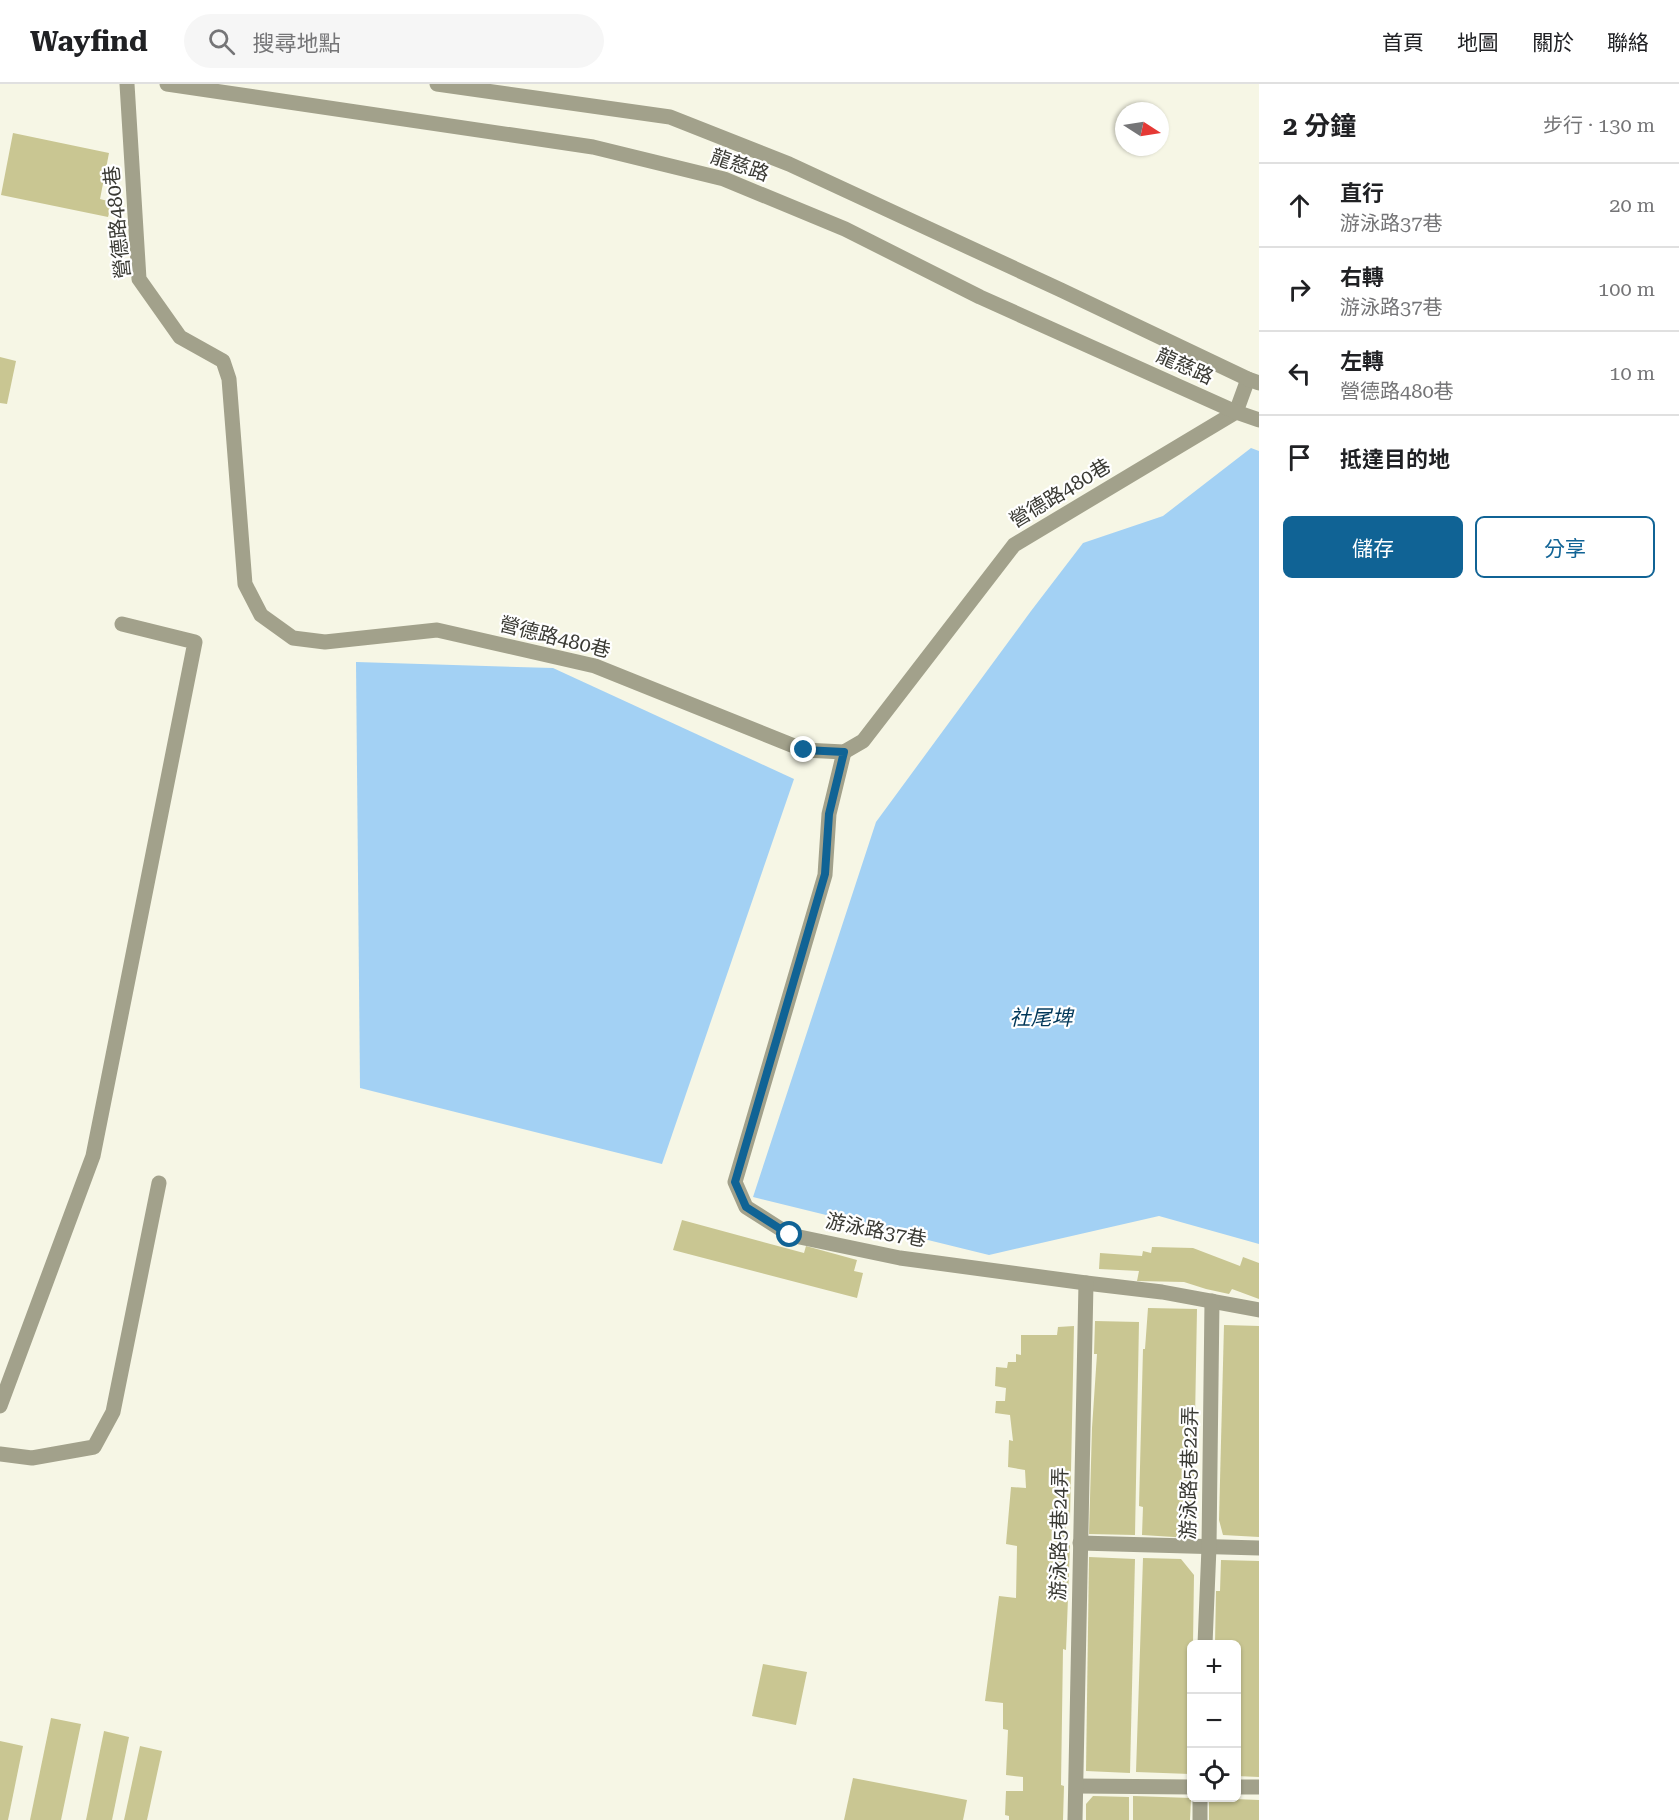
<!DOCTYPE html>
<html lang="zh-TW">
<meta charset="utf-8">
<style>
body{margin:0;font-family:"Roboto Serif","Noto Sans TC",serif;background:#f6f6f6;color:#202124}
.controls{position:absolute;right:18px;bottom:18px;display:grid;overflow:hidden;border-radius:9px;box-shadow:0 2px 4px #0004}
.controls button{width:54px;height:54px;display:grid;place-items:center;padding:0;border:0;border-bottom:2px solid #e0e0e0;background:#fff;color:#202124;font:30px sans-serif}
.compass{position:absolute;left:1115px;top:18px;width:54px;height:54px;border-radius:50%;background:#fff;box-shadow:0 2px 4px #0004;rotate:102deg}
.stop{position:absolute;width:18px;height:18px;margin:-14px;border:4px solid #106395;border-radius:50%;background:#fff}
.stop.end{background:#106395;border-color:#fff;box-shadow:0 2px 6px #0008}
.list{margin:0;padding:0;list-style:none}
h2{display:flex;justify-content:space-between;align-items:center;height:78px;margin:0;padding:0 24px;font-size:26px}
h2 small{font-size:20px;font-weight:400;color:#757577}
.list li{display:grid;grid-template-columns:39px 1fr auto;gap:18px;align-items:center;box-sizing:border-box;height:84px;padding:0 24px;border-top:2px solid #e0e0e0}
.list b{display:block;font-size:22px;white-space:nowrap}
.list p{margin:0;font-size:20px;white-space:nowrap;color:#757577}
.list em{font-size:20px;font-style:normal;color:#757577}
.actions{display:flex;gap:12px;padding:18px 24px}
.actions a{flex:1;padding:14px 0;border:2px solid #106395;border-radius:9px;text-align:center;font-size:21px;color:#106395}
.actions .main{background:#106395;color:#fff}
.icon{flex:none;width:33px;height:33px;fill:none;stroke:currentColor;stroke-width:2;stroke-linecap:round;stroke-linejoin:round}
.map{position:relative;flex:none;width:1259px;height:1736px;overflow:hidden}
header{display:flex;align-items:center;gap:36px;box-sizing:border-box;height:84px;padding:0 30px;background:#fff;border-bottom:2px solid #e0e0e0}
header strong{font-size:28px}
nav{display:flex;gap:33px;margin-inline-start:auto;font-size:21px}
.search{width:420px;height:54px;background:#f6f6f6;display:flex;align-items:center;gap:15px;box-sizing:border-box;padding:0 21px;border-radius:33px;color:#757577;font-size:22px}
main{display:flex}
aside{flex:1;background:#fff}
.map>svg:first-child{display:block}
.water{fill:#a3d1f4}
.building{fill:#c9c692}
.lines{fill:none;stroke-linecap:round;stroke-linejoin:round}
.minor{stroke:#a2a18b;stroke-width:15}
.route{stroke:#106395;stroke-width:8}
.labels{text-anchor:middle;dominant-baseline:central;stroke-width:4.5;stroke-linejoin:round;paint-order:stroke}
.street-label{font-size:20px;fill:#3a3a34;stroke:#fff}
.water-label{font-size:21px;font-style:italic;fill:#003759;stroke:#fff}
</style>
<header>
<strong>Wayfind</strong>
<div class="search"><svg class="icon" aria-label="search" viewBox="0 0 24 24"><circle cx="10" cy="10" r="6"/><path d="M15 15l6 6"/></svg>搜尋地點</div>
<nav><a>首頁</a><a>地圖</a><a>關於</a><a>聯絡</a></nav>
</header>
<main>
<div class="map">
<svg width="1259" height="1736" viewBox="0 0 1259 1736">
<rect width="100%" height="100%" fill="#f6f6e5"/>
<g class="water">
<path d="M1251,364L1259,367V1160L1159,1132L989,1171L753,1113L876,738L1031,527L1083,459L1163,432Z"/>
<path d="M356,578L553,584L794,695L662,1080L360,1004Z"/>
</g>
<g class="building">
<path d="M13,49L109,69L100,115L112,118L108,133L1,111Z"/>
<path d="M0,273L16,277L7,320L0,319Z"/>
<path d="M682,1136L804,1169L806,1162L857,1176L854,1187L863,1189L857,1214L673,1166Z"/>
<path d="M1152,1163L1193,1164L1240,1182L1243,1173L1259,1179V1215L1232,1205L1229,1210L1206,1205L1184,1198L1137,1197L1139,1187L1099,1185L1100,1169L1142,1172L1143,1167L1151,1169Z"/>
<path d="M1148,1224L1197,1225L1193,1448L1190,1454L1142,1451L1143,1423L1139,1422L1143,1265H1145Z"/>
<path d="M1095,1237L1139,1238L1135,1451L1089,1450L1092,1344L1097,1270H1094Z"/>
<path d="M1224,1241L1259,1242V1453L1223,1451L1219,1436Z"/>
<path d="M1074,1242L1070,1435H1066L1065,1461H1070L1066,1566L1063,1565L1061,1701L1064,1702L1063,1736H1009V1732L1005,1731L1006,1707H1023V1693L1006,1691L1008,1646L1003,1645V1619L985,1617L999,1512L1016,1514L1017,1462L1006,1460L1011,1403L1026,1404L1025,1386L1008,1383L1009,1356L1013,1357L1010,1331L995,1329L996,1317H1005L1006,1304L995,1302L996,1283L1007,1284L1008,1278H1016V1270L1021,1271V1251H1057L1058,1243Z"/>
<path d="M1089,1473L1135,1475L1130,1689L1086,1687Z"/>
<path d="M1143,1474L1181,1475L1194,1491L1193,1560H1192L1190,1690L1136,1688Z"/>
<path d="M1221,1476L1259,1477V1693L1236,1692V1560H1215L1216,1507H1220Z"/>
<path d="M763,1580L807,1588L796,1641L752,1632Z"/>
<path d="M51,1634L81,1640L61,1736H30Z"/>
<path d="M104,1647L129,1653L112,1736H86Z"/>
<path d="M0,1657L23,1662L8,1736H0Z"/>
<path d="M140,1662L162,1667L147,1736H124Z"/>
<path d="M853,1694L967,1716L963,1736H844Z"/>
<path d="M1093,1712L1129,1713V1736H1086V1720Z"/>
<path d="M1133,1712L1191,1714L1190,1736H1133Z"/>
<path d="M1209,1714L1259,1716V1736H1209Z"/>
</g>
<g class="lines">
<g class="minor">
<path d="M127,0L139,195L180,253L223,277L229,295L245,500L261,531L293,554L325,558L437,546L595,582L804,666L844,668L863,657L1014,461L1236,328L1248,295"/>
<path d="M167,0L593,63L724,95L845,145L980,213L1236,328L1259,336"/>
<path d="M437,0L670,33L789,80L1061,206L1248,295L1259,299"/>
<path d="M844,668L829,730L825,791L735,1098L746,1123L790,1151L900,1174L1086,1199L1162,1208L1259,1226"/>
<path d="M0,1322L93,1072L195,558L122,540"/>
<path d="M0,1370L32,1374L94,1363L113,1328L159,1099"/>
<path d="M1080,1459L1259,1464"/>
<path d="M1205,1560L1209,1463L1212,1217"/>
<path d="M1077,1702L1192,1703"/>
<path d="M1236,1703H1259"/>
<path d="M1075,1736L1086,1199"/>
<path d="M1200,1736V1714"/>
</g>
</g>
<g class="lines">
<path class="route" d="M790,1151L746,1123L735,1098L825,790L829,730L844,668L804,666"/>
</g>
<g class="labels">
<g class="street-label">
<text transform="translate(740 81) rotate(19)">龍慈路</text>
<text transform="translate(117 138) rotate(-96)">營德路480巷</text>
<text transform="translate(1185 282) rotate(24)">龍慈路</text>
<text transform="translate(1060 409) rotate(-31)">營德路480巷</text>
<text transform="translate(555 553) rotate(14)">營德路480巷</text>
<text transform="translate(876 1146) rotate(11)">游泳路37巷</text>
<text transform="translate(1189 1389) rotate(-89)">游泳路5巷22弄</text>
<text transform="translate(1059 1450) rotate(-89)">游泳路5巷24弄</text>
</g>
<g class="water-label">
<text x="1041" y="934">社尾埤</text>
</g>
</g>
</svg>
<div class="controls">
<button>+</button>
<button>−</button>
<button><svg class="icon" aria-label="locate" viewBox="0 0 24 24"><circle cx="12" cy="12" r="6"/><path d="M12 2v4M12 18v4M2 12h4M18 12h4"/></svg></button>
</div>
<svg class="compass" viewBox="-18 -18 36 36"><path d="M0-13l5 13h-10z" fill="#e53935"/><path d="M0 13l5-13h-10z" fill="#757577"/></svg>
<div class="stop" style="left:790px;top:1151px"></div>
<div class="stop end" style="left:804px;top:666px"></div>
</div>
<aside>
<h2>2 分鐘<small>步行 · 130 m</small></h2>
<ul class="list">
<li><svg class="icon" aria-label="ahead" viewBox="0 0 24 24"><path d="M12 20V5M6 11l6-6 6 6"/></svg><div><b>直行</b><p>游泳路37巷</p></div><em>20 m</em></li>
<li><svg class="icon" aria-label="right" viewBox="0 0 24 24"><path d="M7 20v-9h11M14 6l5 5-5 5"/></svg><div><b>右轉</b><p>游泳路37巷</p></div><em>100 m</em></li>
<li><svg class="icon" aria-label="left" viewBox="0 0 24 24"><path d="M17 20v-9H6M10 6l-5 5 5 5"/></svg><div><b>左轉</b><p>營德路480巷</p></div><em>10 m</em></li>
<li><svg class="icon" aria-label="arrive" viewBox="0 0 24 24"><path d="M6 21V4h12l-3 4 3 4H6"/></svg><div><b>抵達目的地</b></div></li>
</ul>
<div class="actions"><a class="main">儲存</a><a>分享</a></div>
</aside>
</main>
